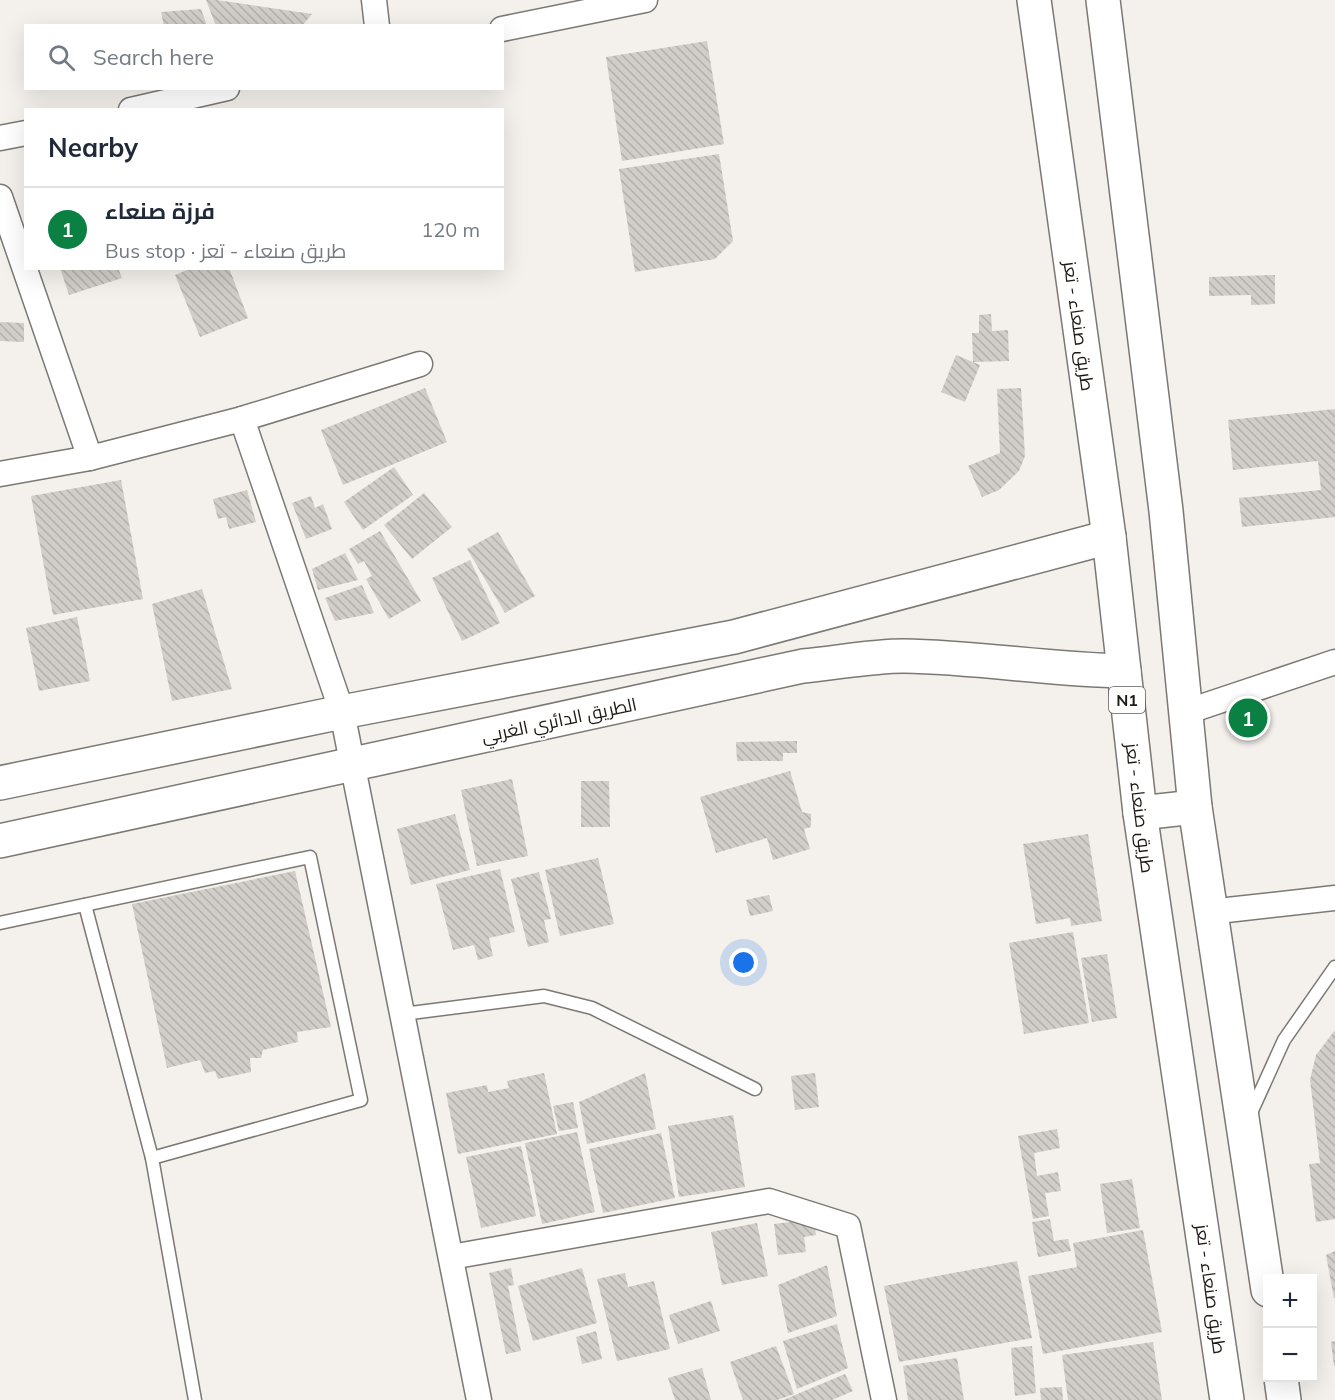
<!DOCTYPE html>
<meta charset="utf-8">
<style>
body{margin:0;font-family:Mulish,Cairo,sans-serif;background:#f2f2f3;color:#1f2937}
.controls{position:absolute;right:18px;bottom:18px;display:grid;overflow:hidden;border-radius:0px;box-shadow:0 6px 24px #0002}
.controls button{width:54px;height:54px;display:grid;place-items:center;padding:0;border:0;border-bottom:2px solid #e0e1e3;background:#fff;color:#1f2937;font:30px sans-serif}
.you{position:absolute;left:744px;top:963px;width:21px;height:21px;margin:-15px;border:4px solid #fff;border-radius:50%;background:#1a73e8;box-shadow:0 0 0 9px #1a73e833}
.badge{display:grid;place-items:center;width:39px;height:39px;border-radius:50%;background:#0b8043;color:#fff;font-size:20px;font-weight:700}
.pin{position:absolute;translate:-50% -50%;border:3px solid #fff;box-shadow:0 2px 6px #0006}
.list{margin:0;padding:0;list-style:none}
h2{display:flex;justify-content:space-between;align-items:center;height:78px;margin:0;padding:0 24px;font-size:26px}
h2 small{font-size:20px;font-weight:400;color:#747a83}
.list li{display:grid;grid-template-columns:39px 1fr auto;gap:18px;align-items:center;box-sizing:border-box;height:84px;padding:0 24px;border-top:2px solid #e0e1e3}
.list b{display:block;font-size:22px;white-space:nowrap}
.list p{margin:0;font-size:20px;white-space:nowrap;color:#747a83}
.list em{font-size:20px;font-style:normal;color:#747a83}
.icon{flex:none;width:33px;height:33px;fill:none;stroke:currentColor;stroke-width:2;stroke-linecap:round;stroke-linejoin:round}
.map{position:relative;flex:none;width:1335px;height:1400px;overflow:hidden}
.search{position:absolute;background:#fff;box-shadow:0 6px 24px #0002;left:24px;top:24px;width:480px;height:66px;display:flex;align-items:center;gap:15px;box-sizing:border-box;padding:0 21px;border-radius:0px;color:#747a83;font-size:22px}
.panel{position:absolute;background:#fff;box-shadow:0 6px 24px #0002;left:24px;top:108px;width:480px;height:162px;border-radius:0px}
.map>svg:first-child{display:block}
.building{fill:url(#building-back-hatch)}
.lines{fill:none;stroke-linecap:round;stroke-linejoin:round}
.lane-casing{stroke:#7c7874;stroke-width:15}
.street-casing{stroke:#7c7874;stroke-width:27}
.secondary-casing{stroke:#7c7874;stroke-width:36}
.highway-casing{stroke:#7c7874;stroke-width:36}
.lane{stroke:#fff;stroke-width:12}
.street{stroke:#fff;stroke-width:24}
.secondary{stroke:#fff;stroke-width:33}
.highway{stroke:#fff;stroke-width:33}
.labels{text-anchor:middle;dominant-baseline:central;stroke-width:4.5;stroke-linejoin:round;paint-order:stroke}
.shield{fill:#fffefd;stroke:#5f5e5d;stroke-width:1.5}
.shield-label{font-size:16px;font-weight:bold;fill:#1b1a18}
.street-label{font-size:18px;fill:#1b1a18;stroke:#fffefd}
</style>
<div class="map">
<svg width="1335" height="1400" viewBox="0 0 1335 1400">
<defs>
<pattern id="building-back-hatch" width="6" height="6" patternUnits="userSpaceOnUse" patternTransform="scale(1.5)"><rect width="6" height="6" fill="#d1cec9"/><path d="M-1 5l2 2M0 0l6 6M5-1l2 2" fill="none" stroke="#b3b0ac"/></pattern>
</defs>
<rect width="100%" height="100%" fill="#f4f0ec"/>
<g class="building">
<path d="M206,0H217L312,14L302,26H216Z"/>
<path d="M201,9L207,26H164L161,12Z"/>
<path d="M707,41L724,144L622,161L606,57Z"/>
<path d="M719,154L733,241L715,259L635,272L619,169Z"/>
<path d="M60,268H118L122,278L69,295Z"/>
<path d="M191,268H229L248,318L200,337L175,275Z"/>
<path d="M1275,275V304L1251,305V295L1209,296V277Z"/>
<path d="M991,314L992,331L1008,330L1009,361L973,362L972,333H979V315Z"/>
<path d="M0,322L24,323V342L0,341Z"/>
<path d="M956,355L980,365L965,402L941,392Z"/>
<path d="M425,388L447,442L343,485L321,430Z"/>
<path d="M1021,388L1025,456L1019,471L999,490L982,497L968,466L1000,453L997,389Z"/>
<path d="M1335,409V517L1242,527L1239,498L1321,490L1318,461L1233,470L1228,420Z"/>
<path d="M394,467L413,495L363,530L344,502Z"/>
<path d="M121,480L143,599L53,615L31,496Z"/>
<path d="M247,490L256,522L229,529L226,517L218,519L213,499Z"/>
<path d="M424,493L452,527L412,559L384,525Z"/>
<path d="M311,496L315,508L323,504L332,529L306,539L292,503Z"/>
<path d="M380,531L421,601L389,619L366,579L372,576L364,561L358,564L349,549Z"/>
<path d="M498,532L535,596L505,613L467,549Z"/>
<path d="M345,553L358,580L318,590L312,569Z"/>
<path d="M470,560L500,623L462,641L432,578Z"/>
<path d="M362,585L374,613L335,621L325,598Z"/>
<path d="M202,589L232,689L172,701L152,604Z"/>
<path d="M77,617L90,681L39,691L26,628Z"/>
<path d="M797,741V753H783V761H737L736,742Z"/>
<path d="M790,771L802,812L811,814V827L804,829L810,849L773,860L767,838L716,853L700,797Z"/>
<path d="M512,779L528,856L477,866L461,790Z"/>
<path d="M581,781H609L610,827H581Z"/>
<path d="M455,814L470,870L411,885L397,829Z"/>
<path d="M1088,834L1102,921L1071,926L1070,918L1036,924L1023,844Z"/>
<path d="M598,858L614,924L560,936L545,870Z"/>
<path d="M500,869L515,932L489,938L493,956L478,960L474,945L453,950L436,884Z"/>
<path d="M295,871L331,1027L297,1032L298,1042L263,1050L261,1058H250L251,1072L218,1079L215,1071L205,1073L200,1060L167,1068L132,904Z"/>
<path d="M539,872L551,919L544,920L549,942L528,947L511,879Z"/>
<path d="M769,895L773,911L750,916L746,900Z"/>
<path d="M1073,932L1089,1023L1024,1034L1009,943Z"/>
<path d="M1107,954L1117,1018L1092,1022L1081,958Z"/>
<path d="M1335,1030V1219L1316,1222L1309,1164L1320,1163L1310,1080L1316,1055Z"/>
<path d="M544,1073L557,1134L458,1154L446,1093L487,1085L488,1092L509,1088L507,1081Z"/>
<path d="M645,1073L656,1129L587,1144L579,1102Z"/>
<path d="M815,1073L819,1107L795,1110L791,1076Z"/>
<path d="M573,1102L578,1128L559,1131L553,1106Z"/>
<path d="M733,1115L745,1187L679,1197L668,1126Z"/>
<path d="M1057,1129L1060,1148L1034,1153L1037,1176L1058,1172L1061,1191L1045,1193L1049,1216L1033,1219L1018,1136Z"/>
<path d="M577,1132L595,1212L542,1224L525,1143Z"/>
<path d="M661,1133L675,1198L603,1213L589,1149Z"/>
<path d="M521,1146L536,1216L481,1228L466,1157Z"/>
<path d="M1132,1179L1140,1228L1107,1233L1100,1184Z"/>
<path d="M814,1219L816,1235L804,1237L806,1252L778,1255L774,1224Z"/>
<path d="M1050,1219L1054,1241L1068,1239L1071,1251L1038,1257L1032,1222Z"/>
<path d="M757,1223L768,1276L722,1285L711,1232Z"/>
<path d="M1143,1230L1162,1332L1043,1354L1028,1276L1077,1267L1073,1243Z"/>
<path d="M1335,1251V1298H1334L1326,1255Z"/>
<path d="M1017,1261L1032,1338L899,1362L884,1286Z"/>
<path d="M827,1265L837,1316L788,1333L778,1285Z"/>
<path d="M511,1268L514,1285L508,1286L521,1351L506,1354L489,1273Z"/>
<path d="M582,1268L597,1323L533,1341L518,1286Z"/>
<path d="M625,1273L628,1287L654,1281L670,1349L617,1361L597,1279Z"/>
<path d="M711,1301L720,1331L678,1344L669,1315Z"/>
<path d="M837,1324L848,1368L797,1389L783,1341Z"/>
<path d="M596,1331L602,1359L582,1364L576,1337Z"/>
<path d="M1335,1341V1366H1334L1331,1342Z"/>
<path d="M1153,1342L1162,1400H1068L1062,1355Z"/>
<path d="M776,1346L794,1394L777,1400H743L730,1362Z"/>
<path d="M1032,1346L1036,1393L1015,1396L1011,1348Z"/>
<path d="M957,1358L964,1400H908L903,1366Z"/>
<path d="M702,1368L711,1400H675L668,1378Z"/>
<path d="M845,1374L853,1391L832,1400H783Z"/>
<path d="M1062,1387L1063,1400H1041L1040,1388Z"/>
</g>
<g class="lines">
<defs>
<g id="lane">
<path d="M85,905L152,1158L195,1400"/>
<path d="M0,923L310,857L361,1100L152,1158"/>
<path d="M403,1014L544,996L592,1008L755,1089"/>
<path d="M1250,1115L1284,1040L1335,967"/>
</g>
<g id="street">
<path d="M374,0L377,26"/>
<path d="M502,29L645,0"/>
<path d="M131,110L227,88"/>
<path d="M0,138L26,133"/>
<path d="M0,197L90,458L0,474"/>
<path d="M242,419L420,364"/>
<path d="M90,458L242,419L342,712L479,1400"/>
<path d="M1186,712L1335,662"/>
<path d="M1209,912L1335,898"/>
<path d="M451,1257L769,1201L848,1226L884,1400"/>
</g>
<g id="secondary">
<path d="M0,783L342,712L734,637L1109,537"/>
<path d="M0,841L803,666C836,663 871,656 904,656C978,657 1050,670 1124,671"/>
</g>
<g id="highway">
<path d="M1034,0L1109,537L1140,813L1227,1400"/>
<path d="M1103,0L1166,511L1195,807L1268,1290"/>
<path d="M1140,813L1195,807"/>
<path d="M1281,1378L1284,1400"/>
</g>
</defs>
<use href="#lane" class="lane-casing"/>
<use href="#street" class="street-casing"/>
<use href="#secondary" class="secondary-casing"/>
<use href="#highway" class="highway-casing"/>
<use href="#lane" class="lane"/>
<use href="#street" class="street"/>
<use href="#secondary" class="secondary"/>
<use href="#highway" class="highway"/>
</g>
<g class="labels">
<rect class="shield" x="1109" y="687" width="36" height="26" rx="4.5"/>
<g class="shield-label">
<text x="1127" y="700">N1</text>
</g>
<g class="street-label">
<text transform="translate(1079 326) rotate(82)">طريق صنعاء - تعز</text>
<text transform="translate(559 720) rotate(-12)">الطريق الدائري الغربي</text>
<text transform="translate(1140 808) rotate(83)">طريق صنعاء - تعز</text>
<text transform="translate(1211 1289) rotate(82)">طريق صنعاء - تعز</text>
</g>
</g>
</svg>
<div class="controls">
<button>+</button>
<button>−</button>
</div>
<div class="you"></div>
<div class="pin badge" style="left:1248px;top:718px">1</div>
<div class="search"><svg class="icon" aria-label="search" viewBox="0 0 24 24"><circle cx="10" cy="10" r="6"/><path d="M15 15l6 6"/></svg>Search here</div>
<section class="panel">
<h2>Nearby<small></small></h2>
<ul class="list">
<li><span class="badge">1</span><div><b>فرزة صنعاء</b><p>Bus stop · طريق صنعاء - تعز</p></div><em>120 m</em></li>
</ul>
</section>
</div>
